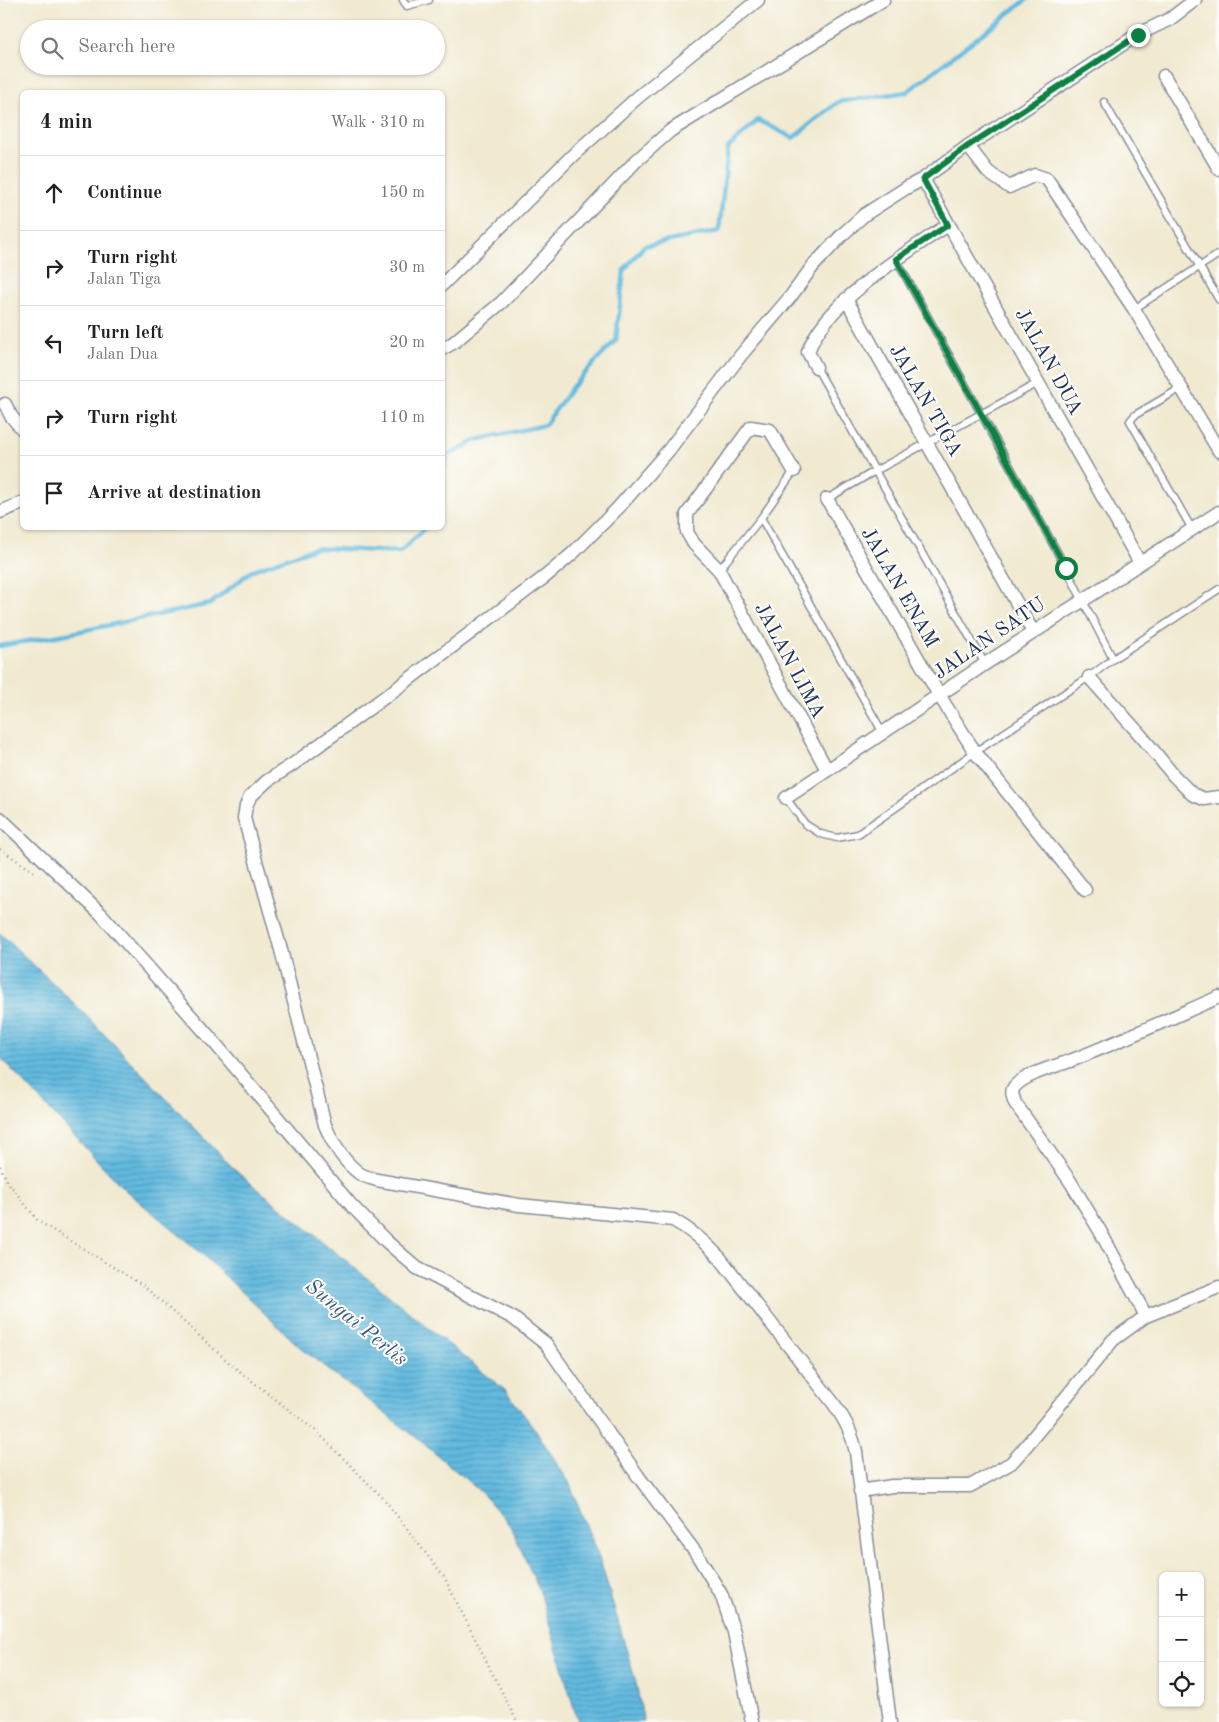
<!DOCTYPE html>
<meta charset="utf-8">
<style>
body{margin:0;font-family:"Old Standard TT",serif;background:#f6f6f6;color:#222}
.controls{position:absolute;right:15px;bottom:15px;display:grid;overflow:hidden;border-radius:8px;box-shadow:0 1px 4px #0004}
.controls button{width:45px;height:45px;display:grid;place-items:center;padding:0;border:0;border-bottom:1px solid #e0e0e0;background:#fff;color:#222;font:25px sans-serif}
.stop{position:absolute;width:15px;height:15px;margin:-11px;border:4px solid #0b8043;border-radius:50%;background:#fff}
.stop.end{background:#0b8043;border-color:#fff;box-shadow:0 1px 5px #0008}
.list{margin:0;padding:0;list-style:none}
h2{display:flex;justify-content:space-between;align-items:center;height:65px;margin:0;padding:0 20px;font-size:21px}
h2 small{font-size:16px;font-weight:400;color:#767676}
.list li{display:grid;grid-template-columns:32px 1fr auto;gap:15px;align-items:center;box-sizing:border-box;height:75px;padding:0 20px;border-top:1px solid #e0e0e0}
.list b{display:block;font-size:19px;white-space:nowrap}
.list p{margin:0;font-size:16px;white-space:nowrap;color:#767676}
.list em{font-size:16px;font-style:normal;color:#767676}
.icon{flex:none;width:28px;height:28px;fill:none;stroke:currentColor;stroke-width:2;stroke-linecap:round;stroke-linejoin:round}
.map{position:relative;flex:none;width:1219px;height:1722px;overflow:hidden}
.search{position:absolute;background:#fff;box-shadow:0 1px 4px #0004;left:20px;top:20px;width:425px;height:55px;display:flex;align-items:center;gap:12px;box-sizing:border-box;padding:0 18px;border-radius:28px;color:#767676;font-size:19px}
.panel{position:absolute;background:#fff;box-shadow:0 1px 4px #0004;left:20px;top:90px;width:425px;height:440px;border-radius:8px}
.map>svg:first-child{display:block}
.water{fill:url(#water-rules);stroke:#3e749e}
.lines{fill:none;stroke-linecap:round;stroke-linejoin:round}
.stream{stroke:#62badf;stroke-width:4.5}
.service-casing{stroke:#868c98;stroke-width:9}
.minor-casing{stroke:#868c98;stroke-width:15}
.path{stroke:#868c98;stroke-width:2.5;stroke-dasharray:1 4;stroke-linecap:butt}
.service{stroke:#fff;stroke-width:6}
.minor{stroke:#fff;stroke-width:12}
.route{stroke:#0b8043;stroke-width:6}
.labels{text-anchor:middle;dominant-baseline:central;stroke-width:4.5;stroke-linejoin:round;paint-order:stroke}
.street-label{font-size:20px;fill:#1b2f5e;stroke:#fdfcf7}
.water-label{font-size:21px;font-style:italic;fill:#305985;stroke:#fdfcf7}
</style>
<div class="map">
<svg width="1219" height="1722" viewBox="0 0 1219 1722">
<defs>
<pattern id="water-rules" width="6" height="5" patternUnits="userSpaceOnUse" patternTransform="scale(1.25)"><rect width="6" height="5" fill="#62badf"/><path d="M0 2.5h6" fill="none" stroke="#5098b8"/></pattern>
</defs>
<rect width="100%" height="100%" fill="#fdfcf7"/>
<filter id="ink" filterUnits="userSpaceOnUse"><feTurbulence type="fractalNoise" baseFrequency=".02" numOctaves="2"/><feDisplacementMap in="SourceGraphic" scale="10" xChannelSelector="R" yChannelSelector="G"/><feConvolveMatrix kernelMatrix="1 2 1 2 8 2 1 2 1" color-interpolation-filters="sRGB"/></filter>
<filter id="wash" filterUnits="userSpaceOnUse"><feTurbulence type="fractalNoise" baseFrequency=".0096" numOctaves="4" result="noise"/><feDisplacementMap in="SourceGraphic" scale="20" xChannelSelector="R" yChannelSelector="G"/><feGaussianBlur stdDeviation="1.12" result="paint"/><feColorMatrix in="noise" values="0 0 0 0 0 0 0 0 0 0 0 0 0 0 0 0 0 1.4 0 .05"/><feComposite in="paint" operator="in"/></filter>
<g filter="url(#wash)">
<rect width="100%" height="100%" fill="#f1ead1"/>
<path class="water" d="M0,933L78,1007L237,1172L506,1391L537,1432L569,1482L601,1563L635,1679L644,1722H578L540,1592L511,1527L482,1493L418,1439L303,1350L202,1254L124,1189L0,1057Z"/>
<g class="lines">
<g class="stream">
<path d="M442,474L447,456L477,440L545,425L572,387L616,340L624,270L644,246L719,231L728,148L758,120L793,138L838,102L907,92L1026,0"/>
<path d="M0,646L67,634L210,604L253,570L315,548L400,552L425,528"/>
</g>
</g>
</g>
<g filter="url(#ink)">
<g class="lines">
<defs>
<g id="service">
<path d="M403,0L407,6L429,0"/>
<path d="M1104,102L1219,300"/>
<path d="M896,259L1066,568L1113,659"/>
<path d="M1134,309L1219,254"/>
<path d="M816,367L985,664"/>
<path d="M1181,388L1135,415L1130,421L1192,529"/>
<path d="M794,471L761,518L883,733"/>
<path d="M827,499L875,471L1038,383"/>
<path d="M719,570L761,518"/>
<path d="M786,798L805,824L821,834L837,838L858,834L975,752L1089,677L1113,659L1219,589"/>
</g>
<g id="minor">
<path d="M1164,76L1219,169"/>
<path d="M968,146L988,172L1009,187L1035,175L1047,179L1134,309L1219,451"/>
<path d="M923,179L1140,563"/>
<path d="M442,285L573,155L638,97L758,0"/>
<path d="M846,299L1033,632"/>
<path d="M442,349L453,343L502,302L636,161L670,131L883,0"/>
<path d="M816,367L808,352C824,303 907,252 948,225"/>
<path d="M5,404L11,416L22,429"/>
<path d="M794,471L770,430L751,427L687,514V532L694,544L719,570L827,770"/>
<path d="M827,499L939,695L975,752L1085,890"/>
<path d="M0,512L22,503"/>
<path d="M1089,677L1143,738L1174,776L1192,794L1204,799L1219,797"/>
<path d="M786,798L985,664L1219,512"/>
<path d="M0,818L101,914L213,1041L352,1206L386,1241L417,1268L513,1318L546,1344L638,1476L696,1553L721,1594L734,1632L752,1722"/>
<path d="M1146,1316L1100,1231L1070,1181L1015,1103C1013,1097 1010,1091 1015,1086C1027,1073 1058,1066 1075,1059C1123,1040 1171,1018 1219,997"/>
<path d="M860,1491L892,1486H970L1011,1463L1021,1452L1113,1340L1146,1316L1219,1287"/>
<path d="M890,1722L856,1452C852,1433 845,1420 834,1404L720,1258C706,1243 691,1230 673,1220L519,1205L377,1180C371,1178 364,1177 359,1173C344,1162 332,1142 325,1125L281,950L244,818L246,806L250,797L267,781L292,765L404,683L546,576L572,554L618,508L668,451L741,355L791,296L813,266L843,234L864,215L906,188L923,179L968,146L1137,35L1170,19L1195,0"/>
</g>
</defs>
<use href="#service" class="service-casing"/>
<use href="#minor" class="minor-casing"/>
<g class="path">
<path d="M0,849L37,874"/>
<path d="M0,1166L7,1181L38,1221L144,1286L234,1367L316,1431L384,1499L444,1577L517,1722"/>
</g>
<use href="#service" class="service"/>
<use href="#minor" class="minor"/>
</g>
</g>
<g class="lines" filter="url(#ink)">
<path class="route" d="M1066,568L896,259L948,225L923,179L968,146L1138,35"/>
</g>
<g class="labels">
<g class="street-label">
<text transform="translate(1048 362) rotate(61)">JALAN DUA</text>
<text transform="translate(925 401) rotate(60)">JALAN TIGA</text>
<text transform="translate(899 588) rotate(60)">JALAN ENAM</text>
<text transform="translate(990 639) rotate(-34)">JALAN SATU</text>
<text transform="translate(789 661) rotate(62)">JALAN LIMA</text>
</g>
<g class="water-label">
<text transform="translate(356 1323) rotate(39)">Sungai Perlis</text>
</g>
</g>
</svg>
<div class="controls">
<button>+</button>
<button>−</button>
<button><svg class="icon" aria-label="locate" viewBox="0 0 24 24"><circle cx="12" cy="12" r="6"/><path d="M12 2v4M12 18v4M2 12h4M18 12h4"/></svg></button>
</div>
<div class="stop" style="left:1066px;top:568px"></div>
<div class="stop end" style="left:1138px;top:35px"></div>
<div class="search"><svg class="icon" aria-label="search" viewBox="0 0 24 24"><circle cx="10" cy="10" r="6"/><path d="M15 15l6 6"/></svg>Search here</div>
<section class="panel">
<h2>4 min<small>Walk · 310 m</small></h2>
<ul class="list">
<li><svg class="icon" aria-label="ahead" viewBox="0 0 24 24"><path d="M12 20V5M6 11l6-6 6 6"/></svg><div><b>Continue</b></div><em>150 m</em></li>
<li><svg class="icon" aria-label="right" viewBox="0 0 24 24"><path d="M7 20v-9h11M14 6l5 5-5 5"/></svg><div><b>Turn right</b><p>Jalan Tiga</p></div><em>30 m</em></li>
<li><svg class="icon" aria-label="left" viewBox="0 0 24 24"><path d="M17 20v-9H6M10 6l-5 5 5 5"/></svg><div><b>Turn left</b><p>Jalan Dua</p></div><em>20 m</em></li>
<li><svg class="icon" aria-label="right" viewBox="0 0 24 24"><path d="M7 20v-9h11M14 6l5 5-5 5"/></svg><div><b>Turn right</b></div><em>110 m</em></li>
<li><svg class="icon" aria-label="arrive" viewBox="0 0 24 24"><path d="M6 21V4h12l-3 4 3 4H6"/></svg><div><b>Arrive at destination</b></div></li>
</ul>
</section>
</div>
